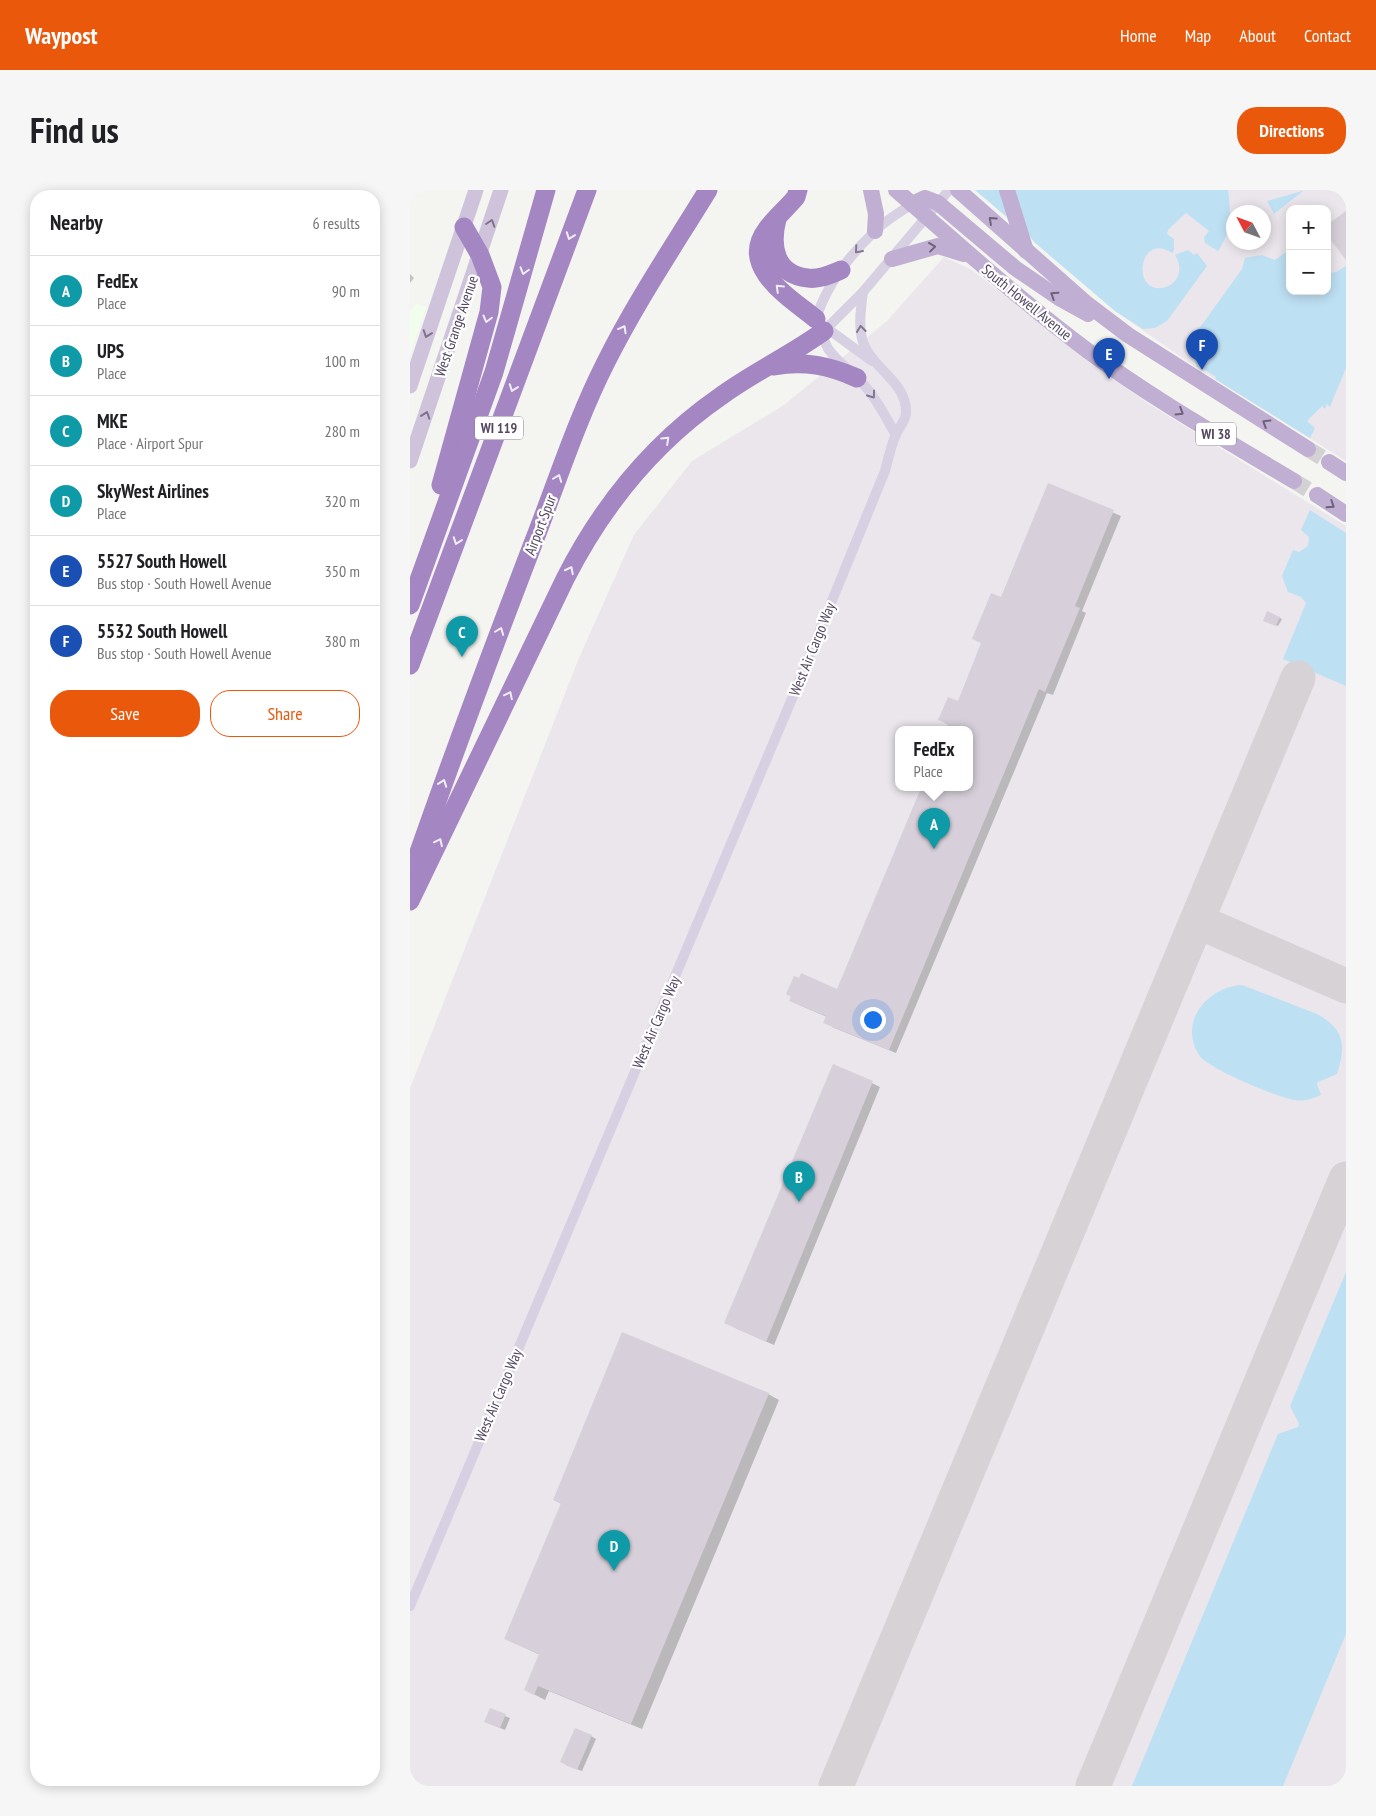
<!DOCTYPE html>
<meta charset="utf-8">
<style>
body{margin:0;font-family:"PT Sans Narrow",sans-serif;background:#f6f6f6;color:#202124}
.controls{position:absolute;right:15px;top:15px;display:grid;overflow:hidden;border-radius:10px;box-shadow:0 2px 12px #0003}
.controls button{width:45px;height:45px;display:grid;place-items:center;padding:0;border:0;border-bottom:1px solid #e0e0e0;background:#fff;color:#202124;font:25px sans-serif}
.compass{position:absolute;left:816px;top:15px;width:45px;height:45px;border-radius:50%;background:#fff;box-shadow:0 2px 12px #0003;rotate:311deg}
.you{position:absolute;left:462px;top:829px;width:18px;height:18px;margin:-12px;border:4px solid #fff;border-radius:50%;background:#1a73e8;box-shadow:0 0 0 8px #1a73e833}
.badge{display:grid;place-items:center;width:32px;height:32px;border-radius:50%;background:#ea580c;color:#fff;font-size:16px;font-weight:700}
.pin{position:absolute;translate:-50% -41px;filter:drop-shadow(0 1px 2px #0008)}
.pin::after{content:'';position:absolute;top:26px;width:18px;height:15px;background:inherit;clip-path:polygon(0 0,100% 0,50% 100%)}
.popup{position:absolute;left:485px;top:536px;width:78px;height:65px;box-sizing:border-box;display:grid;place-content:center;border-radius:10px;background:#fff;filter:drop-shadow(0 1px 4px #0005);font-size:16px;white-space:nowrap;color:#757577}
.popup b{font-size:19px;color:#202124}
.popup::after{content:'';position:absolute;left:50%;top:100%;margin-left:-10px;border:10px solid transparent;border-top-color:#fff}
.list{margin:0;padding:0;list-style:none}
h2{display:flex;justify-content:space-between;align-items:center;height:65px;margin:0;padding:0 20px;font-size:21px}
h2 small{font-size:16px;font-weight:400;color:#757577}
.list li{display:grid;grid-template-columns:32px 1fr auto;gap:15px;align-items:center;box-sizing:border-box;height:70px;padding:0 20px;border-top:1px solid #e0e0e0}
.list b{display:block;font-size:19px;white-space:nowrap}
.list p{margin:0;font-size:16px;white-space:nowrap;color:#757577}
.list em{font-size:16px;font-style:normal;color:#757577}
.actions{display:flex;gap:10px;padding:15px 20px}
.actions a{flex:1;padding:11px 0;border:1px solid #ea580c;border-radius:20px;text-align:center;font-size:18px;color:#ea580c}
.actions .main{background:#ea580c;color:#fff}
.map{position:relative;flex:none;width:936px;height:1596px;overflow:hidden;border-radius:20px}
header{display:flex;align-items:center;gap:30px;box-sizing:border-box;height:70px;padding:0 25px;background:#ea580c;color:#fff}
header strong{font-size:24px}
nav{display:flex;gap:28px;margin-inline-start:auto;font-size:18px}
.intro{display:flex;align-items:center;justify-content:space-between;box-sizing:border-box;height:120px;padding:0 30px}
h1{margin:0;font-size:35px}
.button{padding:12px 22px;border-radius:20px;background:#ea580c;color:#fff;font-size:18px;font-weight:700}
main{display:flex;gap:30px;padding:0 30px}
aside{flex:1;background:#fff;border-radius:20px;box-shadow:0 2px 12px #0003}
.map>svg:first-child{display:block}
.commercial{fill:#f1feec}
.airport{fill:#eae6ec;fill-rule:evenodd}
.green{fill:#bee0f3}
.shadow{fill:#0003}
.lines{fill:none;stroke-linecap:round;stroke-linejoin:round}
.taxiway{stroke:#d6d2d6;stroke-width:35}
.building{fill:#d7d0da}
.primary-tunnel{stroke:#d4d1d4;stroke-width:16;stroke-dasharray:16 8;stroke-linecap:butt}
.street{stroke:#d7cfe2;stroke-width:10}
.secondary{stroke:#cfc3db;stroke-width:15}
.primary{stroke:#c0afd2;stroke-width:16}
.highway{stroke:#a486c3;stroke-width:19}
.oneway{stroke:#6e617d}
.oneway2{stroke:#7e728c}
.oneway3{stroke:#f1edf6}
.oneway4{stroke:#81778e}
.labels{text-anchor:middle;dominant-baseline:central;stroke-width:4.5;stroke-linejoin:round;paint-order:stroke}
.shield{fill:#fff;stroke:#877e90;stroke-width:1}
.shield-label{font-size:14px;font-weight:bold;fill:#534761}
.street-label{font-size:15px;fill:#534761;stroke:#fff}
</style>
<header>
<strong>Waypost</strong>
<nav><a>Home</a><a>Map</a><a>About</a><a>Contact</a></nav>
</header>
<div class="intro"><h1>Find us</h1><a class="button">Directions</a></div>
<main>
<aside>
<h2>Nearby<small>6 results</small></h2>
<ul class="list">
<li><span class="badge" style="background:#0f9aa8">A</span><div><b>FedEx</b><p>Place</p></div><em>90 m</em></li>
<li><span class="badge" style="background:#0f9aa8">B</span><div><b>UPS</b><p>Place</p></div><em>100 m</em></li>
<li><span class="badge" style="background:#0f9aa8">C</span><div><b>MKE</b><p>Place · Airport Spur</p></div><em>280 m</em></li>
<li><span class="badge" style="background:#0f9aa8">D</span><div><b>SkyWest Airlines</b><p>Place</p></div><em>320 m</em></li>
<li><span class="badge" style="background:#1a4fb4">E</span><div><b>5527 South Howell</b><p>Bus stop · South Howell Avenue</p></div><em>350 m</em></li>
<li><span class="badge" style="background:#1a4fb4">F</span><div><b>5532 South Howell</b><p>Bus stop · South Howell Avenue</p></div><em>380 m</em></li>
</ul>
<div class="actions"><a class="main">Save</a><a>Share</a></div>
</aside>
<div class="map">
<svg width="936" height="1596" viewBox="0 0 936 1596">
<rect width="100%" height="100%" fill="#f4f4f1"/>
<path class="commercial" d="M6,114L16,117L0,164V121Z"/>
<g class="airport">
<path d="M565,0H936V271L787,178L705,121ZM880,19H917V101H880ZM824,22H854V52H824Z"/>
<path d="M534,67L562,80L680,173L739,214L936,336V1596H0V898L169,468L224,345L282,271L374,215L477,131ZM489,540H559V598H489Z"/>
</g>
<g class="green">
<path d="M565,0H590L597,27Z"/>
<path d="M604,0H818C821,23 822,41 808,61L795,53L794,47L799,41L776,23L758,40L757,44L764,49V60L762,63C728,40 720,108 756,97C770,92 773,77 765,65L778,60L784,65L787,63L797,76L757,131L745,138L733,139L705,121L624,52L618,43Z"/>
<path d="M893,1L864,24L857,11L892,1Z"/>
<path d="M880,59V101H917V84L926,82L936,76V178L920,217L917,214L915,219L912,216L897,231L905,238L900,248L805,189L806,187L789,176L788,178L779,159L781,142L789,138L794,132L832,79L835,68L852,65L865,70Z"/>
<path d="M900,320L936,343V496L873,469L896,413L891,407L878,402L872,386L883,360L889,362L898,356L899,347L891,340Z"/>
<path d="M832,795L907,824C935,839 936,856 927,884L908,892L907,894L911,905C903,908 895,912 885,910C868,908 797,878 789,865C768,831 798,797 832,795Z"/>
<path d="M936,1082V1444L873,1596H722L868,1244L888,1237L889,1234L880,1216Z"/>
</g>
<g class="shadow">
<path d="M0,84L4,88L0,93Z"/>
<path d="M639,295L711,326L672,421L676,423L643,505L637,503L486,863L422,837L417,827L389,815L428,800L512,598H559V540H537L539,535L530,530L548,512Z"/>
<path d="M858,423L872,429L868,436L855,430Z"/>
<path d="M424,875L470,897L364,1155L323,1137Z"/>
<path d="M358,1204L369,1210L232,1539L139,1501L135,1510L116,1500L130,1465L96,1449L152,1314L144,1310Z"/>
<path d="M95,1526L100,1528L95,1540L80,1534Z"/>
<path d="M181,1546L186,1549L172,1581L156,1575Z"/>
</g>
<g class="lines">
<g class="taxiway">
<path d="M787,731L936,796"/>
<path d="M426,1596L888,488"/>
<path d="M683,1596L936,989"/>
</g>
</g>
<g class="building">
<path d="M936,21V70L917,45V35Z"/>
<path d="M638,293L704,320L665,416L670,418L635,502L629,499L479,860L413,833L416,826L379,811L381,807L376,804L384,786L389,788L391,783L427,799L511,598H559V540H535L538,534L528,530L538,507L548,511L571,453L562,449L581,403L591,407Z"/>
<path d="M857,421L870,427L866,436L853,431Z"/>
<path d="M423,874L463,891L356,1152L314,1133Z"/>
<path d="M212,1142L359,1203L221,1534L128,1496L124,1505L114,1500L129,1464L94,1449L151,1313L143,1310Z"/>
<path d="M80,1518L96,1524L90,1538L74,1532Z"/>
<path d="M165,1538L182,1545L167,1580L150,1572Z"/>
</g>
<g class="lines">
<g class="primary-tunnel">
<path d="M898,259L919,272"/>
<path d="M884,291L907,305"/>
</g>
<g class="street">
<path d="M414,141L453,102L539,0"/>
<path d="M414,141L422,142L462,171"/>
<path d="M486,245C476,228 468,211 455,196C444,183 429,174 419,160C412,150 413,140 406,129C416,96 439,66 464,42C474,31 489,23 502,14"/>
<path d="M0,1416L381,511L475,281C478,269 481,256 486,244C489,238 495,231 496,224C498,192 462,179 453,152C448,137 451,118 453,102"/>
</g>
<g class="secondary">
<path d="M0,196L66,0"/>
<path d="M0,271L91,0"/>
</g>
<g class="primary">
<path d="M461,0L466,24L465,41"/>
<path d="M486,0C549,55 611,111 678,161C743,209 814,249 884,291"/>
<path d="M548,0L677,114L718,145L898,259"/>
<path d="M597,0L616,61"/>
<path d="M502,14L515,8L528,13L605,78L649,108L678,124"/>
<path d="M482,69L528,56L554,64"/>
<path d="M919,272L936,283"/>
<path d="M907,305L936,324"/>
</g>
<g class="highway">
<path d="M388,0L386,7C377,18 365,28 357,39C328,77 380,108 406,129"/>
<path d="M367,29C360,56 365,85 398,88C409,90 421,84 431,80"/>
<path d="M364,176C394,170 420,176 447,188"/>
<path d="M31,295L79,122L82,97L70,65L54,37"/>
<path d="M0,415L84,182L136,0"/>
<path d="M0,475L177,0"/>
<path d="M0,688C39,575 81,463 124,351C147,292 167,229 196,172C226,112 263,57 298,0"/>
<path d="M0,711L155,389C192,316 243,253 311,206C344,182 381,165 414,141"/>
</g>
</g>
<defs><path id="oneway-chevron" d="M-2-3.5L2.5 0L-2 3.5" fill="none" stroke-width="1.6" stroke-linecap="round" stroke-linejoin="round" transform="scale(1.25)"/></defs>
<g class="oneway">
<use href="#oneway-chevron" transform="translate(582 30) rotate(-138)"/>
<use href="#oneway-chevron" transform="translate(522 57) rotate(-7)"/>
<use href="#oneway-chevron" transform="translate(644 105) rotate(-147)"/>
<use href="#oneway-chevron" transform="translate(770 222) rotate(32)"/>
<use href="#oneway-chevron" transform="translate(856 233) rotate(-148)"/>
<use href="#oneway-chevron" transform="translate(921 315) rotate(33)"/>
</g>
<g class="oneway2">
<use href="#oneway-chevron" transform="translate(81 33) rotate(-72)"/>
<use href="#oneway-chevron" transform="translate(17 144) rotate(109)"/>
<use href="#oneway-chevron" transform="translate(16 225) rotate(-71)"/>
</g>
<g class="oneway3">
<use href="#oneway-chevron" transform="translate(160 46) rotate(110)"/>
<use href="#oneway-chevron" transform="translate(114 81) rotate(106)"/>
<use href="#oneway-chevron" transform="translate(369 98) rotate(-136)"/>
<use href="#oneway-chevron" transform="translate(77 129) rotate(105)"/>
<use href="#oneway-chevron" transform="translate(213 139) rotate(-61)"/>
<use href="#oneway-chevron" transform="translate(103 198) rotate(110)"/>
<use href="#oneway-chevron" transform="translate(256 250) rotate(-43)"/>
<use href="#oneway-chevron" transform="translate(148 288) rotate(-69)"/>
<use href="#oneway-chevron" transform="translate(47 351) rotate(110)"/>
<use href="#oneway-chevron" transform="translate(160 380) rotate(-63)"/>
<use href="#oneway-chevron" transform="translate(90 441) rotate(-69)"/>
<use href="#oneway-chevron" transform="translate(99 505) rotate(-64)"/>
<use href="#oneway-chevron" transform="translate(33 593) rotate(-70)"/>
<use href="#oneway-chevron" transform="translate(29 652) rotate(-64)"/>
</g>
<g class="oneway4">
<use href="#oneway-chevron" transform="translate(448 60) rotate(131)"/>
<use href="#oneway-chevron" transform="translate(451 139) rotate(-96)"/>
<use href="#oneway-chevron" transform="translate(462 205) rotate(54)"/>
</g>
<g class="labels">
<g class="shield">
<rect x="65" y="226.5" width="48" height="23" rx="4"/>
<rect x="786" y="232.5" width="40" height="23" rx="4"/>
</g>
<g class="shield-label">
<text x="89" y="238">WI 119</text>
<text x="806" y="244">WI 38</text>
</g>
<g class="street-label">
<text transform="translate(617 112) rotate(39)">South Howell Avenue</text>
<text transform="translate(46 136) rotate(-71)">West Grange Avenue</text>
<text transform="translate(130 335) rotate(-69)">Airport Spur</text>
<text transform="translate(402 459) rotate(-68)">West Air Cargo Way</text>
<text transform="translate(246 832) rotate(-67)">West Air Cargo Way</text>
<text transform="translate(88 1205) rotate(-67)">West Air Cargo Way</text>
</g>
</g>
</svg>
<div class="controls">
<button>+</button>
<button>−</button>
</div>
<svg class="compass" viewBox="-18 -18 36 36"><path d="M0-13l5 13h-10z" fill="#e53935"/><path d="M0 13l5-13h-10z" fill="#757577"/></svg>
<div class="you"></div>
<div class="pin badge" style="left:524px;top:659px;background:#0f9aa8">A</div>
<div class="popup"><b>FedEx</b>Place</div>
<div class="pin badge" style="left:389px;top:1012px;background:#0f9aa8">B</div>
<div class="pin badge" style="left:52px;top:467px;background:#0f9aa8">C</div>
<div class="pin badge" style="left:204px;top:1381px;background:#0f9aa8">D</div>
<div class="pin badge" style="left:699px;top:189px;background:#1a4fb4">E</div>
<div class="pin badge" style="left:792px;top:180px;background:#1a4fb4">F</div>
</div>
</main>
